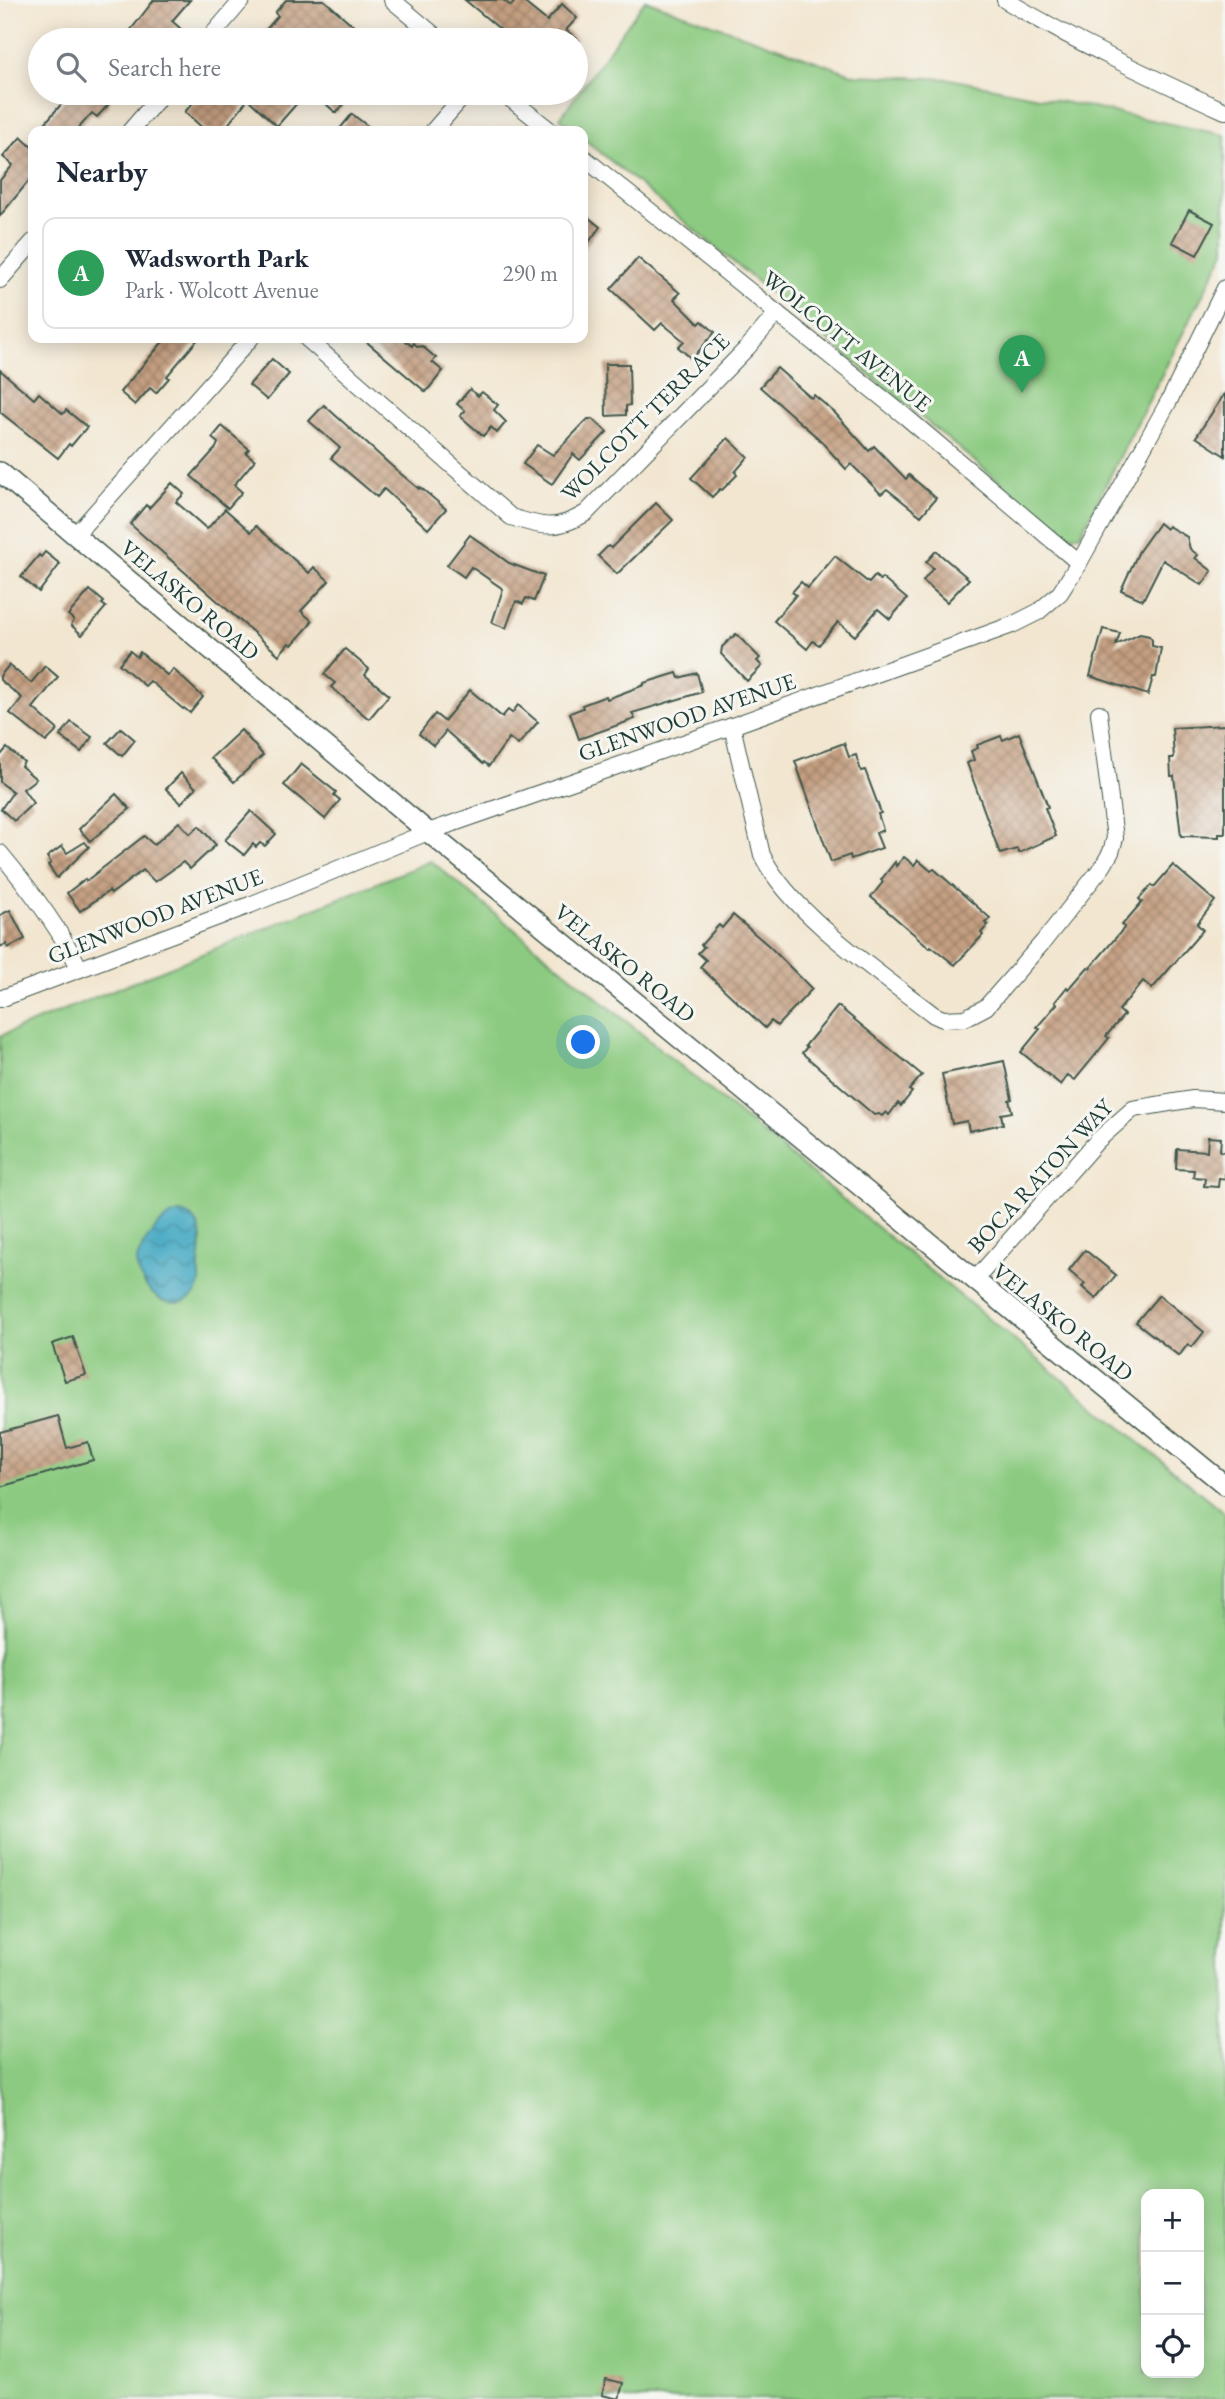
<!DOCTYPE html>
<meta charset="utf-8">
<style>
body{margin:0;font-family:"EB Garamond",serif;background:#f2f2f3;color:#1f2937}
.controls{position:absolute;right:21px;bottom:21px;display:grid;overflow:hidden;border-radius:14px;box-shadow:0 4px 18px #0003}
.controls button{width:63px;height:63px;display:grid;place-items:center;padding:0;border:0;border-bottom:2px solid #e0e1e3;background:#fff;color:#1f2937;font:35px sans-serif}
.you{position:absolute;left:584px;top:1043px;width:24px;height:24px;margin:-18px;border:5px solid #fff;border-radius:50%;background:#1a73e8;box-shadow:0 0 0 10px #1a73e833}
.badge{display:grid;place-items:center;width:46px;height:46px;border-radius:50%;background:#d93025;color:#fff;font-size:23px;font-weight:700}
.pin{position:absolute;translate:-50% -58px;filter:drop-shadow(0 2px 4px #0008)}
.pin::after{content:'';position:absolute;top:37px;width:24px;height:21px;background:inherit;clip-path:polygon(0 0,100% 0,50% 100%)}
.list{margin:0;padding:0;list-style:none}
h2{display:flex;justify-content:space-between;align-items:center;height:91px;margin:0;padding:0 28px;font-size:30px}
h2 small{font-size:23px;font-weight:400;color:#747a83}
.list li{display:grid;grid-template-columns:46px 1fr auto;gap:21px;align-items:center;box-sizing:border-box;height:112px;margin:0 14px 14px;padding:0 14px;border:2px solid #e0e1e3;border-radius:14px}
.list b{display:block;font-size:26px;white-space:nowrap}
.list p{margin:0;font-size:23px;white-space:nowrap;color:#747a83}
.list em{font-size:23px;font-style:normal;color:#747a83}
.icon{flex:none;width:38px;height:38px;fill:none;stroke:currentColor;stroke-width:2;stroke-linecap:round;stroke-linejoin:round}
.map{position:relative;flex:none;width:1225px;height:2399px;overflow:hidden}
.search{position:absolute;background:#fff;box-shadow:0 4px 18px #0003;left:28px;top:28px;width:560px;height:77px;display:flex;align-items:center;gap:18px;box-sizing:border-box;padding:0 24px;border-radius:38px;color:#747a83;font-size:26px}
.panel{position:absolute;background:#fff;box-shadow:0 4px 18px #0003;left:28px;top:126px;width:560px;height:217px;border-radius:14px}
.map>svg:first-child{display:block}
.green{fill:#8bca80;stroke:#55845a;stroke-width:2;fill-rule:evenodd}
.water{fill:url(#water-waves);stroke:#30727b;stroke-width:2}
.building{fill:url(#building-cross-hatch)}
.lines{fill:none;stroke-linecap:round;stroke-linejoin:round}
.minor-casing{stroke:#3f564b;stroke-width:18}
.tertiary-casing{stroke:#3f564b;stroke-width:22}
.minor{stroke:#fff;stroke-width:16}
.tertiary{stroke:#fff;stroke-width:19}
.labels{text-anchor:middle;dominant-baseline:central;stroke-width:6;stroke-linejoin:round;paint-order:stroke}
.street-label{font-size:23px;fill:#1f3d34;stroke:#f6f6f2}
</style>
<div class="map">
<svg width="1225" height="2399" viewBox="0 0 1225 2399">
<defs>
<pattern id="water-waves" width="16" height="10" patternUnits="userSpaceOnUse" patternTransform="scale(1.75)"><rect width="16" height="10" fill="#42a8c2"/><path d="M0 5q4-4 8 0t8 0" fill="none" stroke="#378a9e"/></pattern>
<pattern id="building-cross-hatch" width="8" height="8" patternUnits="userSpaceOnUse" patternTransform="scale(1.75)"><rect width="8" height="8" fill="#c49e80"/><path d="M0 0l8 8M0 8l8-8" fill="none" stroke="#9f826a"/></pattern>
</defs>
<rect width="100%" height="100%" fill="#f6f6f2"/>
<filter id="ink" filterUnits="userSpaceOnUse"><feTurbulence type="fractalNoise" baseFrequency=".0143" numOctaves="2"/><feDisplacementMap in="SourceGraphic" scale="14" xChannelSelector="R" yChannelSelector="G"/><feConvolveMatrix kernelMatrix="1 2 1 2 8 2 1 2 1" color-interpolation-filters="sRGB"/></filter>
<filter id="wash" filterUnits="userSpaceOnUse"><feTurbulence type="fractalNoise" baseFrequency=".00686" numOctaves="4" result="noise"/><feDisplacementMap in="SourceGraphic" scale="28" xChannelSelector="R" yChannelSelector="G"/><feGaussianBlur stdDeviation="1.57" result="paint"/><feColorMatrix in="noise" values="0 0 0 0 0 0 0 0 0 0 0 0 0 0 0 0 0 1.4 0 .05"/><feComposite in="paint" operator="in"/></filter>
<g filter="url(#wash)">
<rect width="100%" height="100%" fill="#f2e6d0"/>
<g class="green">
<path d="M645,0L855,75L950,79L1225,135V251L1080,535L1065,536L583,138V131H575L560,118Z"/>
<path d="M431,861L1225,1513V2399H0V1036ZM1146,2194H1199V2373H1146Z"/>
</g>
<path class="water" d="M179,1213C207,1217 201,1245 199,1265C198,1271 201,1276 200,1281C199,1301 173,1309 158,1298C147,1290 138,1276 136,1262C142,1244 159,1217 179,1213Z"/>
<g id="blocks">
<g class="building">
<path d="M154,0H190L172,21L180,28L169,40H123Z"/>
<path d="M286,0H324L370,40H257L278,16L275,13Z"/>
<path d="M465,0H503L511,6L516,0H521L547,21L562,4L577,18L566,30L578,40H513Z"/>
<path d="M55,93H98L110,103L97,117L92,113L76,131H53L45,123L64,101Z"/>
<path d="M201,93H306L277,126L248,99L223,131H206L185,112Z"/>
<path d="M314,93H338L347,101L336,113Z"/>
<path d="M352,114L374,131H338Z"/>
<path d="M21,137L33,148V176L0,216V180L13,165L3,157Z"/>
<path d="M1189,210L1214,223L1197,255L1172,242Z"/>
<path d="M583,213L600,227L583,250Z"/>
<path d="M638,258L680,293L674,299L699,324L702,321L715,332L692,359L678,347L684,341L662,323L655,330L611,289Z"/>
<path d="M166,338H199L167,376L169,378L156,393L150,388L135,405L120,392Z"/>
<path d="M362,338H402L412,346L414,343L418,347L422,346L436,358L432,362L443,371L426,392Z"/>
<path d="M272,359L289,374L267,400L249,385Z"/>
<path d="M605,364H629L630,405L626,406V415L606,416Z"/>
<path d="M777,368L811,398L814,395L835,413L869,451L874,446L906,479L909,475L936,498L921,516L887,489L881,494L851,464L846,469L819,439L760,387Z"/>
<path d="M0,370L34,399L39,393L63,414L66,410L87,427L71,446L69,444L58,458L0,412Z"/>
<path d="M470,389L478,396L482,392L498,405L494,410L506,422L497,433L491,427L483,436L460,416L465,411L457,404Z"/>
<path d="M1225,393V456L1196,437Z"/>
<path d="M324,405L395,469L419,489L420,487L446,509L428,529L384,489L377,497L331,458L340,448L309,421Z"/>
<path d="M588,419H593L607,432L580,460L573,454L552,484L523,464L537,445L553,455Z"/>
<path d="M222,426L249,449L246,453L255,460L234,485L242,492L228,508L191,476L216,448L218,443L212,438Z"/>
<path d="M728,438L748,457L735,472L737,475L722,490L720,489L712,497L691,478Z"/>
<path d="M172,483L184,494L176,502L207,529L225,509L251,532L256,526L309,573L314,567L329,581L301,611L312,621L309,626L292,645L289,643L279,655L130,524L146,505L149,508Z"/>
<path d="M656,503L673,520L617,574L598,556L608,546L611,548Z"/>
<path d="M1159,523L1166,529L1168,526L1187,537L1190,549L1198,555L1195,558L1212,571L1202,585L1163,560L1143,600L1121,590L1139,551Z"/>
<path d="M470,535L509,563L544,576L534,601L526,598L523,604L516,601L506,628L492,623L503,589L471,567L464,577L447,565Z"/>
<path d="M936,551L969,579L947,602L923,581L933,568L926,562Z"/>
<path d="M45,552L60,564L39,592L21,577L39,555L41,557Z"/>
<path d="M835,556L869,583L875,576L880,580L882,578L907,599L890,619L878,609L855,636L838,622L819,645L813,641L807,649L774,621L796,595L792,592L801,582L808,588Z"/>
<path d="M90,590L104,602L102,604L106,607L82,635L71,625L74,620L68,615Z"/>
<path d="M1103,629L1120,633L1116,645L1140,634L1149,636L1152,640V646L1161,648L1156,677H1153L1148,695L1090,676Z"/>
<path d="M736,634L760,658L757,661L762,666L747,681L721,654L722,647Z"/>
<path d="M345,649L369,669L365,675L389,695L369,719L331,687L335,683L324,674Z"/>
<path d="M130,651L137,657L140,652L168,676L173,669L203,697L190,713L184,708L183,709L150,681L145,686L119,664Z"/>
<path d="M9,665L31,683L45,666L58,677L33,708L58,730L46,742L10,713L22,698L0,680V676Z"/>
<path d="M677,673L679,678L697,673L702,692L632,713L635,719L579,739L570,713L583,708L582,705L606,696L607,699L644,685V683Z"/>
<path d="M470,690L502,717L508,710L512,713L518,705L538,722L518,745L509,738L489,766L484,762L483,764L446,731L434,746L419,734L435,714L444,721Z"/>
<path d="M71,722L92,737L81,752L60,736Z"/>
<path d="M1225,725V834H1219V837L1181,836L1174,776H1171L1170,758H1174L1172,728Z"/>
<path d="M121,728L135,740L122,756L107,743Z"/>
<path d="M241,730L263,755L234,782L211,758Z"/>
<path d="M1019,733L1037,778L1048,807L1045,808L1056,836L1019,853L1017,849L1000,854L967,763L974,760L971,751L978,748L977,745L1001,736L1003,740Z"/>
<path d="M844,743L849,757L856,755L861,771L865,770L881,813L878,814L883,830L876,833L882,848L851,859L850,855L831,862L795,761Z"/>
<path d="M7,748L24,762L21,766L36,779L23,789L33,803L14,821L1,809L13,792L0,782V756Z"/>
<path d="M301,764L336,792L334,795L340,800L325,819L284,785Z"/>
<path d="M181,773L196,788L181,803L166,789Z"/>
<path d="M116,794L130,809L90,841L79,829Z"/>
<path d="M251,811L276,834L265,846L260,843L256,847L253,844L244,855L225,840Z"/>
<path d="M179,822L190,834L199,826L216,845L190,869L183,862L155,882L143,870L111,894L109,891L80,911L67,893L85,879L86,881L144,836L154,845Z"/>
<path d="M85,842L89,847L57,878L48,865L51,863L47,857L62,846L67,853Z"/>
<path d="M904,857L914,865L918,860L931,871L934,869L990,918L985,923L988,925L981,933L983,935L955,965L931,946L930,948L871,897L883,882L881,880L895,862L896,866Z"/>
<path d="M1173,865L1215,901L1197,924L1203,930L1152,989L1143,981L1119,1010L1124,1015L1106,1036L1109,1038L1097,1053L1075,1080L1068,1075L1061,1085L1021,1052L1040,1029L1037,1027L1057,1004L1055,1002L1067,987L1069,989L1088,967L1090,968L1125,927L1122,925L1142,902L1139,899L1152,885L1154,887Z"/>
<path d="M10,910L25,939L8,948L6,944L0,947V915Z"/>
<path d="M733,915L769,946L812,989L777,1026L771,1021L765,1028L700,967L706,960L698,953L704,947L701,945L719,925L722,928Z"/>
<path d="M838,1006L922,1075L909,1090L912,1092L901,1106L898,1103L889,1115L886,1112L882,1116L879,1114L874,1115L802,1053L807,1047L805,1046Z"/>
<path d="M1004,1061L1012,1099L1009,1100L1012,1112L1001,1114L1003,1124L969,1131L967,1121L952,1124L942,1074Z"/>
<path d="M1208,1137L1221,1138L1220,1151L1225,1152V1179L1219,1178L1218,1187L1204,1186L1205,1178L1193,1177L1194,1170L1176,1169L1177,1149L1207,1151Z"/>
<path d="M1085,1250L1116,1275L1096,1299L1082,1287L1085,1284L1069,1270Z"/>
<path d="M1159,1295L1204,1332L1192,1347L1188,1344L1179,1356L1136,1322Z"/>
<path d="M73,1337L86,1375L65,1381L52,1344Z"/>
<path d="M58,1416L67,1448L88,1442L93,1460L0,1487V1432Z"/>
<path d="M606,2379L623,2383L619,2399L602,2395Z"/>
</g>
</g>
</g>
<g filter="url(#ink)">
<use href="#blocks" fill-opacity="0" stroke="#3f564b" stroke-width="2"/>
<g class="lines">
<defs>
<g id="minor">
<path d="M392,0L440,40"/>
<path d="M1005,0C1076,42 1150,77 1225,111"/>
<path d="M208,40L242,0"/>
<path d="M503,93L551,131"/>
<path d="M130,131L163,93"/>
<path d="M433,131L466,93"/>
<path d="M583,157L906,417L1079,563"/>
<path d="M0,280L33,242"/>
<path d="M306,338L511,517C543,527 556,531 586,513L748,347L777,313"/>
<path d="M75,535L251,338"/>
<path d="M732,726L762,855C790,913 882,975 934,1015L943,1019L965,1018L986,1007L1043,942L1103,866L1111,852L1115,838L1099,713"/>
<path d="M0,853C31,890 58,926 80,969"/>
<path d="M0,999L250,905L428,832L732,726L1012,625L1038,612L1060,593L1079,563L1169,401L1225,288"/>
<path d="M974,1281L1097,1141L1133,1109L1193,1099L1225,1101"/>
</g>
<path id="tertiary" d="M0,472L428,832L1225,1485"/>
</defs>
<use href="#minor" class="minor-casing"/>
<use href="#tertiary" class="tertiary-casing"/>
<use href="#minor" class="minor"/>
<use href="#tertiary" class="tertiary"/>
</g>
</g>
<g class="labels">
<g class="street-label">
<text transform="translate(847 341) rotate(39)">WOLCOTT AVENUE</text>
<text transform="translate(645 417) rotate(-45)">WOLCOTT TERRACE</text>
<text transform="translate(190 600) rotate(40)">VELASKO ROAD</text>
<text transform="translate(687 717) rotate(-19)">GLENWOOD AVENUE</text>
<text transform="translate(155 916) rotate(-21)">GLENWOOD AVENUE</text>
<text transform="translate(625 963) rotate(39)">VELASKO ROAD</text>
<text transform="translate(1040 1176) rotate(-47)">BOCA RATON WAY</text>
<text transform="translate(1063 1322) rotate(39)">VELASKO ROAD</text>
</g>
</g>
</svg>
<div class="controls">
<button>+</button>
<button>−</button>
<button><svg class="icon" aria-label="locate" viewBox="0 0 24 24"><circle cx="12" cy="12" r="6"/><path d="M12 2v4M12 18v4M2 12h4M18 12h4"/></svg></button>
</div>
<div class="you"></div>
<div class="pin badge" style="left:1022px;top:393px;background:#2e9e5b">A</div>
<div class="search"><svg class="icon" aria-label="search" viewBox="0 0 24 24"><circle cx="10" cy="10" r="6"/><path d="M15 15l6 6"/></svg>Search here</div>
<section class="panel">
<h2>Nearby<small></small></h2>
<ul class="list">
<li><span class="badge" style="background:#2e9e5b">A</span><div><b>Wadsworth Park</b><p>Park · Wolcott Avenue</p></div><em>290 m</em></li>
</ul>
</section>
</div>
